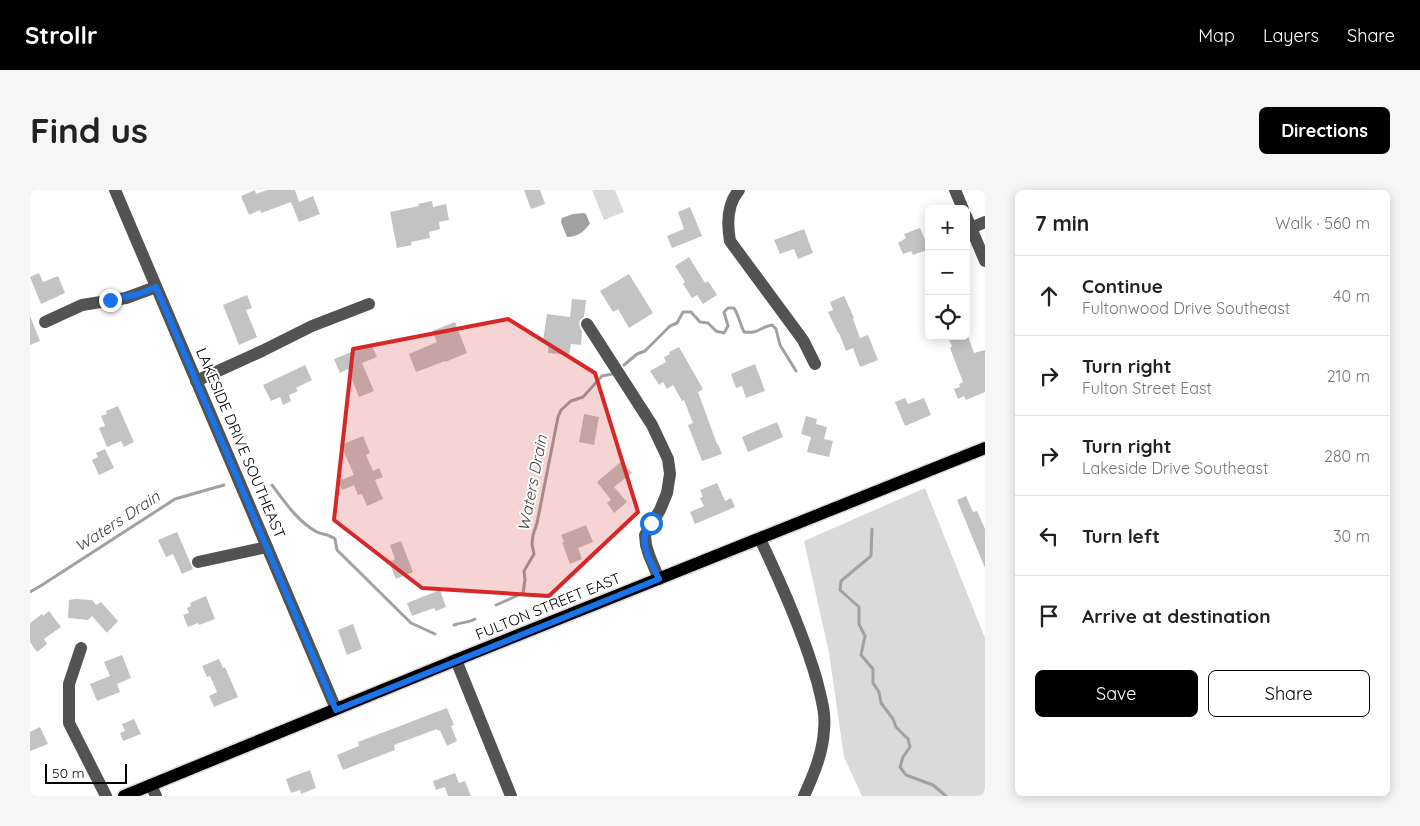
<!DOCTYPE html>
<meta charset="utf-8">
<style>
body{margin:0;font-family:Quicksand,sans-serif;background:#f6f6f6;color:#222}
.controls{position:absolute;right:15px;top:15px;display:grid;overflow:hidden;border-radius:8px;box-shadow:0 2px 12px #0003}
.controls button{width:45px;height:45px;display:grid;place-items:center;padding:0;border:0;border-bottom:1px solid #e0e0e0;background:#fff;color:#222;font:25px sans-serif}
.scale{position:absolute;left:15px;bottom:12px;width:82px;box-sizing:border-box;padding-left:5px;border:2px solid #000;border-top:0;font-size:14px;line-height:18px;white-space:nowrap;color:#000;-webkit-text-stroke:4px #fff;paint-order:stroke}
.stop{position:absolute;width:15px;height:15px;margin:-11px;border:4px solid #1a73e8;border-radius:50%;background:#fff}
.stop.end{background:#1a73e8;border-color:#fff;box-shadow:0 1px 5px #0008}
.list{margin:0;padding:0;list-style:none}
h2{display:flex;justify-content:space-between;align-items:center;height:65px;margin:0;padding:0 20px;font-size:21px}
h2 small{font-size:16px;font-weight:400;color:#767676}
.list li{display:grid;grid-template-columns:32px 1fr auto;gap:15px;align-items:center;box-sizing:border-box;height:80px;padding:0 20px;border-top:1px solid #e0e0e0}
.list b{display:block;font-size:19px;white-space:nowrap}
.list p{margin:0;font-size:16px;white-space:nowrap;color:#767676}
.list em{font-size:16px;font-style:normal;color:#767676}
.actions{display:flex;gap:10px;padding:15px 20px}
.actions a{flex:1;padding:11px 0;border:1px solid #000;border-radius:8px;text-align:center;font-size:18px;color:#000}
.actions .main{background:#000;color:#fff}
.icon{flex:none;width:28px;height:28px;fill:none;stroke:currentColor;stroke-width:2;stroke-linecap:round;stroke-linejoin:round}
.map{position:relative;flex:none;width:955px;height:606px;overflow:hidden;border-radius:8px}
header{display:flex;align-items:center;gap:30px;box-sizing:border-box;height:70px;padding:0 25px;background:#000;color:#fff}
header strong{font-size:24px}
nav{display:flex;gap:28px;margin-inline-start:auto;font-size:18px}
.intro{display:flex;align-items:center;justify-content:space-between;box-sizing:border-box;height:120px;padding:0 30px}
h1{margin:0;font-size:35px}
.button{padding:12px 22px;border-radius:8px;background:#000;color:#fff;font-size:18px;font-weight:700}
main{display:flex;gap:30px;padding:0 30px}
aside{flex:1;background:#fff;border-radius:8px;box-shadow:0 2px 12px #0003}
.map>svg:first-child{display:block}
.green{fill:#dadada}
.water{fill:#a1a1a1}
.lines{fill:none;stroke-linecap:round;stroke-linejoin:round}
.stream{stroke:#a1a1a1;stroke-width:3}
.building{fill:#c3c3c3}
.major-casing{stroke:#dbdbdb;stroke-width:15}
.minor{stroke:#535353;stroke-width:12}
.major{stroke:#000;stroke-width:12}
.route{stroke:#1a73e8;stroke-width:6}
.marked{fill:#d62828;fill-opacity:0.2;stroke:#d62828;stroke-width:4;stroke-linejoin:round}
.labels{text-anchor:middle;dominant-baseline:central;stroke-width:4;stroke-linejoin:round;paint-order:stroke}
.street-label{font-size:15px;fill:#000;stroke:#fff}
.water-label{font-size:16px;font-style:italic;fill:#424242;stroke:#fff}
</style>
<header>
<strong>Strollr</strong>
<nav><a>Map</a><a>Layers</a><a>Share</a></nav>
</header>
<div class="intro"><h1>Find us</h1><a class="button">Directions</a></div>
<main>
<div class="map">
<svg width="955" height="606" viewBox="0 0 955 606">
<rect width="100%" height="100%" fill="#fff"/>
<g class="green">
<path d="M562,0H585L594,22L574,30Z"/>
<path d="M895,298L955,448V606H832L814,567L799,463L774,351Z"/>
</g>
<path class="water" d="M553,23L556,24L560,34C553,42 548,47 537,47L531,32L532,28L543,24Z"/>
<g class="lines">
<g class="stream">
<path d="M594,175L607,164L615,161L640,136L647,133L653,122H661L670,132L678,133L686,141L694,143L698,136L694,122L698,118H704C709,126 710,134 714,142C730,144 729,137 742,135L746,139L750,155L766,181"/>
<path d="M242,295C254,311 268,332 287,342C293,345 299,344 305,349L307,360L381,433L405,444"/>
<path d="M842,339L841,366L811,391L810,400L829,417V434L835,446L831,465L843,479V493L849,502L851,513L863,529L866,537L878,549L880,557L873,567L870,577L876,585L903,595L916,606"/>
<path d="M0,402L12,395L145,309L194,295"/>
<path d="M466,415L493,403L495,390L494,381L504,364L502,354L503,345L507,333L528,227L531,220L541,211L553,207L572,186L582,184"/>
<path d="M424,435C432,432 438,433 445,429"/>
</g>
</g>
<g class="building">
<path d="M225,0L226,4L237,0H265L269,12L283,6L290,24L269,32L261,12L231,23L230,20L219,25L211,6Z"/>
<path d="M494,0H510L515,14L501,19Z"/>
<path d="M402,11L403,17L416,14L419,30L409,32L410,39L399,42L400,48L381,52L382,55L367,58L360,22L389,16L388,14Z"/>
<path d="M660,17L672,46L642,58L637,46L654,39L648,22Z"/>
<path d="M890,38L899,59L883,65L881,61L873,64L868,53L876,48L874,44Z"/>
<path d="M774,39L783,63L768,69L764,59L750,64L744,50Z"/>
<path d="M659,67L675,93L678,91L687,105L673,114L667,105L662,108L653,94L655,92L645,76Z"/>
<path d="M9,83L13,92L28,86L35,103L11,114L0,87Z"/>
<path d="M599,84L623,123L599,138L588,119L583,122L570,101Z"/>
<path d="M217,105L222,118L216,120L227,147L209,155L193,115Z"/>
<path d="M814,106L824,128L823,129L830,148L838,145L848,170L830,177L823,158L816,161L809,143H808L798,122L803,120L800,112Z"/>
<path d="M542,109L556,110L554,127L550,130L549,134L552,142L551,155L541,154L539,165L518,163L519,152L513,151L517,124L540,127Z"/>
<path d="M0,126L10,151L0,155Z"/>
<path d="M425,132L437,163L415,172V171L386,182L379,164L407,152L402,141Z"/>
<path d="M928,146H938L944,163L955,160V202L936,210L934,206L928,209L924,199L930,197L929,194L933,192L920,158L922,156L919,150Z"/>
<path d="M341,154L347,167L332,173L344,201L329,207L318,179L310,183L304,169Z"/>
<path d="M649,157L673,199L668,202L687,254H688L692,264L672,271L658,235L663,233L654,210L652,211L643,195L637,199L633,192L629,195L620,181L636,172L634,167L640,164L639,162Z"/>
<path d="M725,174L735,201L716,208L712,196L706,198L701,184Z"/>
<path d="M275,175L282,190L266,198L268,201L259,205L261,211L253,215L250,207L241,211L233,195Z"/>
<path d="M875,208L878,214L894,208L901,225L875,236L865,212Z"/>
<path d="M88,216L104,252L94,257L91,251L77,257L69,238L75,236L71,226L77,224L76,221Z"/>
<path d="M554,224L569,227L564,255L549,252Z"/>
<path d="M776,226L787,229L786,234L797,237L794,249L803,251L799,267L777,262L781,247L771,244Z"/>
<path d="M747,232L753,247L718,262L712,247Z"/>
<path d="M333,246L340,263L336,265L343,281L349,278L353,287L345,290L353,309L337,316L332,304L328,305L324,295L312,300L308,291L324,285L311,255Z"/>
<path d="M75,259L84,278L69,285L62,270L68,267L66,263Z"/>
<path d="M592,271L602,283L584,297L597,312L584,323L577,313L581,310L567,292Z"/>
<path d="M687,293L695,311L701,308L705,317L665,334L660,322L674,316L670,308L673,307L670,300Z"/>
<path d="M936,306L943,322L947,321L955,339V378L927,310Z"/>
<path d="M556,335L563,352L548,358L552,369L540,374L532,352H534L531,345Z"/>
<path d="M147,342L163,379L152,384L143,364L136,367L128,350Z"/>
<path d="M371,351L383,382L366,389L359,372L365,369L360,355Z"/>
<path d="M410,400L416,417L406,421L404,418L382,426L377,413Z"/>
<path d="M176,406L185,429L169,435L168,433L158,437L153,425L159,423L157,418L161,416L160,413Z"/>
<path d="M46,409L62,410L66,415L71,412L88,431L77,443L62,426L58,430L38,428L39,410Z"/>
<path d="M19,421L31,437L14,449L17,454L7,462L0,452V433L12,424L13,426Z"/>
<path d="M323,434L332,459L317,465L308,440Z"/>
<path d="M92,465L101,488L87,494L90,502L67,511L60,494L80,486L74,472Z"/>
<path d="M189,469L193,478L195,477L208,507L184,517L179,506L187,502L180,486L177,487L172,476Z"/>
<path d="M417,518L424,535L421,536L427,551L417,556L410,540L408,541L407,539L364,555L365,560L313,580L307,565L329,556L328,552Z"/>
<path d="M104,529L111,544L93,551L90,543L95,541L92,534Z"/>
<path d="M10,537L18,554L0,561V542Z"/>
<path d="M280,580L286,598L271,604L270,600L261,603L256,589Z"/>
<path d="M425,583L429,593L435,591L441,606H418L415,597L406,600L403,591Z"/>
</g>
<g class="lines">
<defs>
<path id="major" d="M94,606L426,470L955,258"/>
</defs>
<use href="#major" class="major-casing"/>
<g class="minor">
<path d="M85,0L306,519"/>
<path d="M709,0C697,14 697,34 700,51L773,150L785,174"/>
<path d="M925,0L933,19"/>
<path d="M936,26L955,71"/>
<path d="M941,38L955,32"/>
<path d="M15,132L52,115L96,108L126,97"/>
<path d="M557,134L622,235L638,269L640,284L637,303L630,320L615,345L616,355L619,365L629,389"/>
<path d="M166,191L232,161L282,136L339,114"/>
<path d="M730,349C752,395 773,442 787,491C791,508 796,523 794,540C793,563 783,586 774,606"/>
<path d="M168,372L237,357"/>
<path d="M51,458L39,494V533L76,606"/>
<path d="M426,470L481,606"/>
<path d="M121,595L126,606"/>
</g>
<use href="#major" class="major"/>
</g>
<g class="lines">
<path class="route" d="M80,110L109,104L126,97L306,520L629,389C623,376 612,359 615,345C616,341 619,336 621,333"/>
</g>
<path class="marked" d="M478,129L565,183L608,322L519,406L392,398L304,330L323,159Z"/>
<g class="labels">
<g class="street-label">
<text transform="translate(211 253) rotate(67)">LAKESIDE DRIVE SOUTHEAST</text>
<text transform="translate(518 416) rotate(-22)">FULTON STREET EAST</text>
</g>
<g class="water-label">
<text transform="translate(502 293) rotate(-79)">Waters Drain</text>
<text transform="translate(87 331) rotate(-33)">Waters Drain</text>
</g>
</g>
</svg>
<div class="controls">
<button>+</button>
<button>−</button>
<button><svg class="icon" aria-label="locate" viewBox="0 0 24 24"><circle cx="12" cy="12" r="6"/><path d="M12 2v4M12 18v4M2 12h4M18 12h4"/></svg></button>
</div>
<div class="scale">50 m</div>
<div class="stop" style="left:621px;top:333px"></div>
<div class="stop end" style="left:80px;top:110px"></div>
</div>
<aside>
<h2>7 min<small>Walk · 560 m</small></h2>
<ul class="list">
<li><svg class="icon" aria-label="ahead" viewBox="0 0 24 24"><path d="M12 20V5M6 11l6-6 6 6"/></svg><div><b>Continue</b><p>Fultonwood Drive Southeast</p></div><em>40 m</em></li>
<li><svg class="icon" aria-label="right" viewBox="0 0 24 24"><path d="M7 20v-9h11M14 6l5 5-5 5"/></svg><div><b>Turn right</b><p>Fulton Street East</p></div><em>210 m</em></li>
<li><svg class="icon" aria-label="right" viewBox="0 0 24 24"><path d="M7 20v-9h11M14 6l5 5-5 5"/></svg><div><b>Turn right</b><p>Lakeside Drive Southeast</p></div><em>280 m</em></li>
<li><svg class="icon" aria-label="left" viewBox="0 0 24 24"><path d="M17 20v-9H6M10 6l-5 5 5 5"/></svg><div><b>Turn left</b></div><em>30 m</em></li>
<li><svg class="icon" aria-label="arrive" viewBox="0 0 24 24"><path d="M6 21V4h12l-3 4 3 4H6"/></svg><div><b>Arrive at destination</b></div></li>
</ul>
<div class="actions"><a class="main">Save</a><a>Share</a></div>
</aside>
</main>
